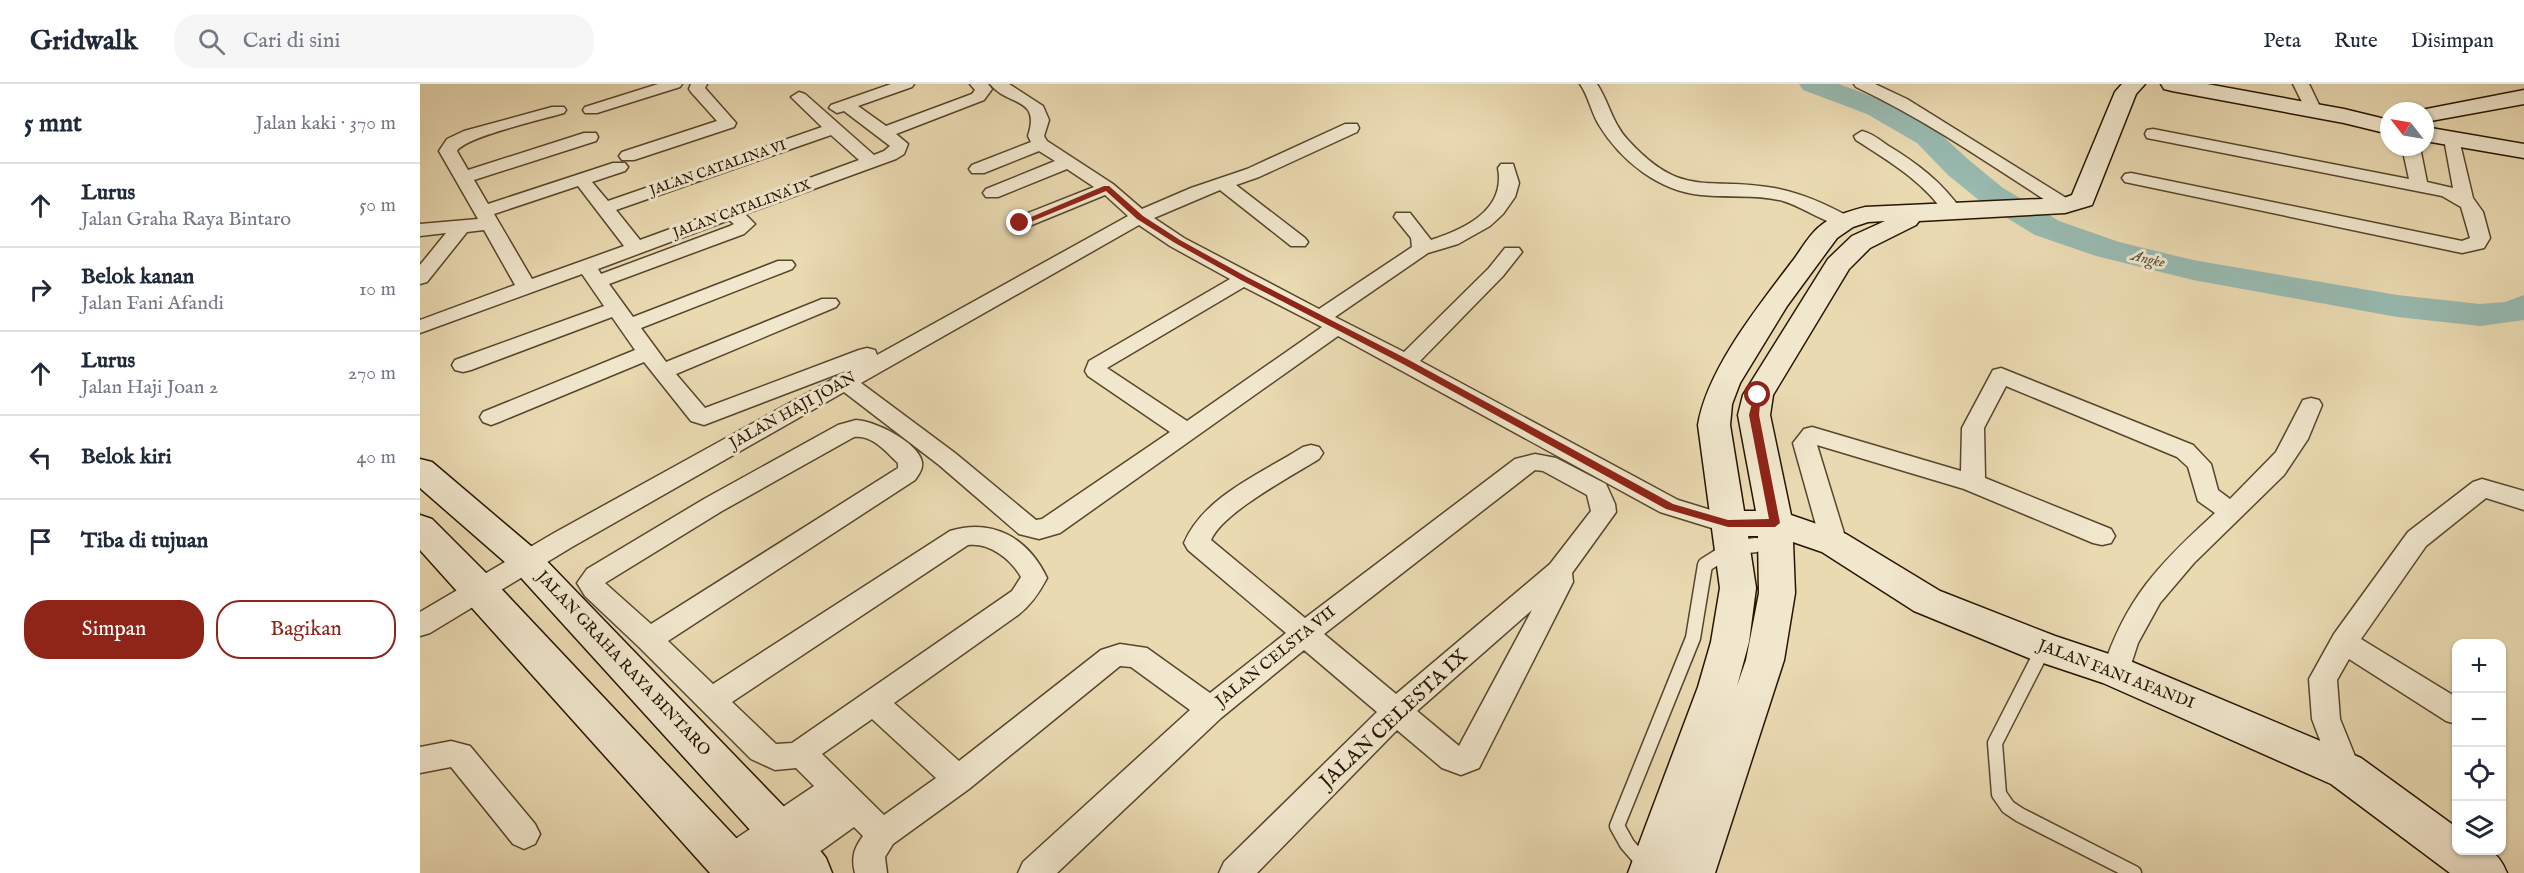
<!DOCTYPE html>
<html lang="id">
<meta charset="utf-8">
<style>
body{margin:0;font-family:"IM FELL English",serif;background:#f6f6f7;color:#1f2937}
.controls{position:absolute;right:18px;bottom:18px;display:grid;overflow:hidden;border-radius:12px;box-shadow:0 2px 4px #0004}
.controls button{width:54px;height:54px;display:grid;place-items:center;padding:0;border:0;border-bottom:2px solid #e0e1e3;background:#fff;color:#1f2937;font:30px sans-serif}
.compass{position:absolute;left:1960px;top:18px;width:54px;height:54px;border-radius:50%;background:#fff;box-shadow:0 2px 4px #0004;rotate:301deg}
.stop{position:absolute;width:18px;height:18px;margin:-14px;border:4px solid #8f2418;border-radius:50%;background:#fff}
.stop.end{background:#8f2418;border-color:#fff;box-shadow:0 2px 6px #0008}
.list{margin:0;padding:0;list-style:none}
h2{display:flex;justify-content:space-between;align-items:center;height:78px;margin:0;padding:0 24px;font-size:26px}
h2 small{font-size:20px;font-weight:400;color:#747a83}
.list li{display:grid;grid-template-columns:39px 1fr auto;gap:18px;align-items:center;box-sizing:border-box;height:84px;padding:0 24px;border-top:2px solid #e0e1e3}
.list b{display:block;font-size:22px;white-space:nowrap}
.list p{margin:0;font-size:20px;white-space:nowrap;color:#747a83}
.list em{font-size:20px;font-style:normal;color:#747a83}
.actions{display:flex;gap:12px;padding:18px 24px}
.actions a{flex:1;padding:14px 0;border:2px solid #8f2418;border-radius:24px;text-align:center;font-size:21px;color:#8f2418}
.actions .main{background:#8f2418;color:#fff}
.icon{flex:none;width:33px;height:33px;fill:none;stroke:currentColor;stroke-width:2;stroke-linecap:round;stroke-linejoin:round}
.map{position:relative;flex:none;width:2104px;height:789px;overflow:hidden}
header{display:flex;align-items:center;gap:36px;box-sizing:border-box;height:84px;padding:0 30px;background:#fff;border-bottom:2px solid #e0e1e3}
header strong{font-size:28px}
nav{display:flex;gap:33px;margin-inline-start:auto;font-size:21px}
.search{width:420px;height:54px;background:#f6f6f7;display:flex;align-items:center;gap:15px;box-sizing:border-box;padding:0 21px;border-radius:24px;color:#747a83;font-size:22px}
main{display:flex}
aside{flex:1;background:#fff}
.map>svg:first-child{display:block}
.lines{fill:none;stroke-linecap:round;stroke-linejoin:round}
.river{fill:#98bab0;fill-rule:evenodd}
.lane-far1-casing{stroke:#57462c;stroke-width:14}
.lane-casing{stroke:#57462c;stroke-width:17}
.street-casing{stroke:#57462c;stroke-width:3}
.secondary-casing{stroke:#261500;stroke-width:3}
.lane-far1{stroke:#f1e7cd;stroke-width:11}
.lane{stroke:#f1e7cd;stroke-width:14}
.street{fill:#f1e7cd;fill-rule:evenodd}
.secondary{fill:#f1e7cd;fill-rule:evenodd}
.route{fill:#8f2418}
.labels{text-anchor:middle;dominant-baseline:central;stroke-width:6;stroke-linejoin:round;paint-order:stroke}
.far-street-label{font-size:14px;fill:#261500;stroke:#f1e7cd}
.far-water-label{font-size:15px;font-style:italic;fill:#4e4f3e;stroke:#f1e7cd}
.street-label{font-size:16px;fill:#261500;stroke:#f1e7cd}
.near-street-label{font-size:20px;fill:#261500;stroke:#f1e7cd}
</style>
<header>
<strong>Gridwalk</strong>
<div class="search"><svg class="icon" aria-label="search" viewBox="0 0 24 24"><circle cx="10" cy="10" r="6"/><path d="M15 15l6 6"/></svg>Cari di sini</div>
<nav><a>Peta</a><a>Rute</a><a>Disimpan</a></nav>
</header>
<main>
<aside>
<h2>5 mnt<small>Jalan kaki · 370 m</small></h2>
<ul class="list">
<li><svg class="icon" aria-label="ahead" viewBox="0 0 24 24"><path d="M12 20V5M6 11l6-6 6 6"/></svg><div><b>Lurus</b><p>Jalan Graha Raya Bintaro</p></div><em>50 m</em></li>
<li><svg class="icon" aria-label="right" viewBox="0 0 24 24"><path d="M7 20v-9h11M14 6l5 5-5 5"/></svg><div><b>Belok kanan</b><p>Jalan Fani Afandi</p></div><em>10 m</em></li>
<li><svg class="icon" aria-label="ahead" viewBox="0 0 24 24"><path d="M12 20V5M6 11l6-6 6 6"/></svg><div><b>Lurus</b><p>Jalan Haji Joan 2</p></div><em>270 m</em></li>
<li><svg class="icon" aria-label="left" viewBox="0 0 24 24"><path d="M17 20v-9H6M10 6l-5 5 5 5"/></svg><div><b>Belok kiri</b></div><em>40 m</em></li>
<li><svg class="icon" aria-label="arrive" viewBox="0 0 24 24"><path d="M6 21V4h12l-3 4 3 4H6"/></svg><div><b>Tiba di tujuan</b></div></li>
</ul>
<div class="actions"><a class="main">Simpan</a><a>Bagikan</a></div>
</aside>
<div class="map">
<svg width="2104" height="789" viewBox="0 0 2104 789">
<rect width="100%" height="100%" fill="#eadab2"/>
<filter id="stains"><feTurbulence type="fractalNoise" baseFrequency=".00333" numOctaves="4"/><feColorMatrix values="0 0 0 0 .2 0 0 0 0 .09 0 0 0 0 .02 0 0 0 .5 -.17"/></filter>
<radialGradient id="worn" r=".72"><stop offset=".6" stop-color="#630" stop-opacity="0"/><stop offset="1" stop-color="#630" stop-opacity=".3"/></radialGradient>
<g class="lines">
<path class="river" d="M1379,0H1419L1467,18L1517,47L1550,77L1583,104L1639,137L1699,158L1773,176L1977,211L2060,220L2085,218L2104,211V236L2060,242L1977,233L1773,196L1676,172L1615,151L1561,118L1528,91L1497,59L1447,30L1383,6Z"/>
<defs>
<path id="lane-far1" d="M1324,463L1353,459"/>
<g id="lane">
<path d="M1623,565L1575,659L1579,710L1588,723L1600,731L1714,789"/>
<path d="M1226,782L1207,760L1197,742L1273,554L1285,481L1312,464L1336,461"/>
</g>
<g id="street">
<path d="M238,0H262L260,3L177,29H165L163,26L165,23Z"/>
<path d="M271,0H287L285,4L316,39L314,43L214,76H202L199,72L202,68L297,37L271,8L269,5Z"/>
<path d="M471,0H494L492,3L438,22L466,42L552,10L555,6L550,0H568L572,5L564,16L476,50L488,60L484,70L476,75L325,130L335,140L324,150L189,200L213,233L358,177H372L375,181L372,185L221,244L246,278L402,215H416L419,219L416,223L256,290L285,324L439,266L447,264L455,266L457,271L708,132L685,111L607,143H593L591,139L593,135L674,103L647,85L578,113H566L563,109L566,105L635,77L619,67L564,89H552L549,85L552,81L611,58L608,52C621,12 588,23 570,0H589L623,22L629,36L624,52L627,57L693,100L722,125L771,104L827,85L925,40H937L939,44L937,48L839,93L816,101L885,154L888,158L885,162H871L800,106L734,134L764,154L899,225L992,163L991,154L974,133L976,129H990L1011,156C1045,145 1086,126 1078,84L1081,80H1093L1099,99L1095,113L1083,130L1070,142L1038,160L1008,169L915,233L984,268L1069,184L1085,164H1099L1102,168L1083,192L1000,277L1258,416L1317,434L1320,440L1317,446L1308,449L1240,428L918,252L640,449L619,455L599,450L519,381L424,308L152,463L10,549L0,552V528L134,449L433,284L284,341L271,337L224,278L79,338L71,341L63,338L60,333L63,328L215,266L192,233L51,286L43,288L35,286L32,281L35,276L184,222L162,190L0,249V236L95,201L64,146L47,148L7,198L0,200V181L26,149L0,152V140L58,135L19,67L27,55L44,47L132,23H144L146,26L144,29C124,35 45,53 37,67L48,86L164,49H176L178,53L176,57L54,96L68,120L193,79H205L208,83L205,87L172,98L188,117L402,43L371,13L379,8L385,10L454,71L464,67L470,62L424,27L417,29L409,24L411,21ZM411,51L439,76L220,156L196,126ZM158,102L204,162L112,195L74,130ZM309,136L314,140L310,142L181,190L178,185ZM719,141L750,162L810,195L669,277L665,287L668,292L750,348L622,435L616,436L535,369L441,299ZM824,203L902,243L767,337L687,284Z"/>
<path d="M1160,0H1177C1189,18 1192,39 1208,56C1263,116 1286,92 1354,104C1381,109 1406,120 1431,134L1433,138L1431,142C1415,146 1382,122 1363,117C1337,110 1309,114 1281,111C1239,107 1201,77 1179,41C1171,28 1169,13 1160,0Z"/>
<path d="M1434,0H1455L1487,15L1651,117L1654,121L1651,125H1639C1572,82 1508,37 1436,3Z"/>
<path d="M1873,0H1889L1902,27L1900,30H1888Z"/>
<path d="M1733,45L1989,95L1982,63H2000L2007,98L2033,104L2024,55L2026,51H2038L2053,114L2063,128L2070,154L2064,164L2042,169L1705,98L1702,94L1705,90L1711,89L2042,157L2050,154L2041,123L2022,112L1727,54L1725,50L1727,46Z"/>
<path d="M1442,47C1451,49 1459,55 1467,61C1497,79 1522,98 1542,127L1540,131H1526C1503,97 1470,78 1436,56L1434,52Z"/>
<path d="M1581,284L1773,361L1791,380L1798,406L1810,415L1856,368L1883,316L1891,314L1899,316L1902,321L1888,355L1864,391L1774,479L1740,519L1718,559L1706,596L1696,600L1686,596L1682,588C1705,515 1739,480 1795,429L1778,417L1768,383L1757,373L1586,302L1564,344L1565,394L1691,445L1695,452L1691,459L1682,461L1673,459L1544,405L1397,361L1427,459L1423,466L1414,468L1405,466L1401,459L1373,359L1384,345L1392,343L1541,387L1542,344L1573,286Z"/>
<path d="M436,336C455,337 498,358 502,378C503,385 499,390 495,396L248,557L293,600L530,447C573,434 608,454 627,494C619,509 611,521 598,531L474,619L539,677L681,566L700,560L727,564L790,609L866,549L768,466L764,459C784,412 842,389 883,363L891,361L899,363L903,369L899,375C872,392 803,428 791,456L885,534L1095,375L1115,370L1136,374L1186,400L1195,420L1196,428L1152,489L1153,498L1059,684L1041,691L1022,684L977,646L837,789H799L804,778L957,628L884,566L801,634L637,789H598L603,778L770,626L711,583L700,582L549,705L473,760L465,773L467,789H435C431,774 434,764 443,752L434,743L370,789H327L330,781C320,789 311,789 299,788L294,777L299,766L394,702L376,684L355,686L331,675L219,563L165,512L157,499L167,485L284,415L418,341ZM434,353C453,351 466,368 478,379V384L231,540L185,499L302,427ZM1115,386L1123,387L1167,411L1171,427L1130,480L976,610L904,550ZM548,461C569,458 591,475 601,493L592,507L372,659L356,660L312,618ZM1112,526L1039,662L997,627ZM452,635L516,694L464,731L402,670Z"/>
<path d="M2062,395L2104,407V426L2066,414L2006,462L1941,555L2036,613V640L2026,637L1929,575L1917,596L1920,635L1941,687L1937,696L1926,700L1915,696L1892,635L1889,595L1914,550L1988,448L2053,398Z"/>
<path d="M31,657L50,662L115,740L120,750L115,760L104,765L93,760L31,683L0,689V663Z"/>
</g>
<g id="secondary">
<path d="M1702,0H1725L1716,10L1672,121L1645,129L1499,137L1496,141L1450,164L1429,185L1353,311L1350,331L1371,431L1426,450L1520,507L1635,552L1710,577L1941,674L2036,743V766C2064,766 2075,760 2087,789H2030L1911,700L1683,599L1611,575L1494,527L1402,468L1373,458L1375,509L1364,576L1295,789H1208L1278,603L1291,558L1300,504L1278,341C1287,286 1337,224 1371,179C1380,168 1388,152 1399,143C1411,132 1430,127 1445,123L1644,114L1652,111L1695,8ZM1465,137L1432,152L1408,175L1323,311L1318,331L1336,427H1324L1310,341L1312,320L1320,299L1367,222L1417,154L1433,143L1448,138ZM1328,452H1338L1339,509L1326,576L1317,602L1329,558L1336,504Z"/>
<path d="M1741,0H1787L1924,25L1969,36V50L1924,39L1752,7L1744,5Z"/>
<path d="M2104,6V20L2005,38V27H1996Z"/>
<path d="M2005,43L2104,60V74L2005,57Z"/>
<path d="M0,375L12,378L118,468L372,731L406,774L412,789H364L342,759L94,486L0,404Z"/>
<path d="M0,431L12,435L73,496L335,774L341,789H290L0,466Z"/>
</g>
</defs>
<use href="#lane-far1" class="lane-far1-casing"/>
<use href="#lane" class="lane-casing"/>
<use href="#street" class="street-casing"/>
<use href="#secondary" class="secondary-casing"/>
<use href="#lane-far1" class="lane-far1"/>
<use href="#lane" class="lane"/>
<use href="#street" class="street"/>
<use href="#secondary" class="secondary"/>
</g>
<path class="route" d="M684,102H689L723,132L760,156L827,193L989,276L1253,420L1308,436L1349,435L1329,331L1334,311L1341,309L1339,331L1360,439L1355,443H1308L1246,425L983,280L821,196L755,159L717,135L686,107L603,141L597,139Z"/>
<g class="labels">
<g class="far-street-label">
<text transform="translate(298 84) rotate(-19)">JALAN CATALINA VI</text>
<text transform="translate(322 125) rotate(-20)">JALAN CATALINA IX</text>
</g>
<g class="far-water-label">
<text transform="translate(1728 175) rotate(13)">Angke</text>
</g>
<g class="street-label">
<text transform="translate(373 327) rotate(-29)">JALAN HAJI JOAN</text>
<text transform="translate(856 573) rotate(-39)">JALAN CELSTA VII</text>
<text transform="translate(203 580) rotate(47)">JALAN GRAHA RAYA BINTARO</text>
<text transform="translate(1696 591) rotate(21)">JALAN FANI AFANDI</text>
</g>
<g class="near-street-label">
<text transform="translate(974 635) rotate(-43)">JALAN CELESTA IX</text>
</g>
</g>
<rect width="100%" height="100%" filter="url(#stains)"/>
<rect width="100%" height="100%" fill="url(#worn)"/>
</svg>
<div class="controls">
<button>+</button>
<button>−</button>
<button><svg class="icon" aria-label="locate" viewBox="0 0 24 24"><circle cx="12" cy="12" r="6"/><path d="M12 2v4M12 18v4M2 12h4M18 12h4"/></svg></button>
<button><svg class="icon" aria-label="layers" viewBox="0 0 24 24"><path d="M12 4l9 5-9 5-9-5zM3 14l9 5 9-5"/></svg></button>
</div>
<svg class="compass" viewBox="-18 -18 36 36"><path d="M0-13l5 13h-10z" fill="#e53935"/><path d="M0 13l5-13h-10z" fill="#747a83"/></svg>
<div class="stop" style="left:1338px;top:311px"></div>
<div class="stop end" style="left:600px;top:139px"></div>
</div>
</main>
